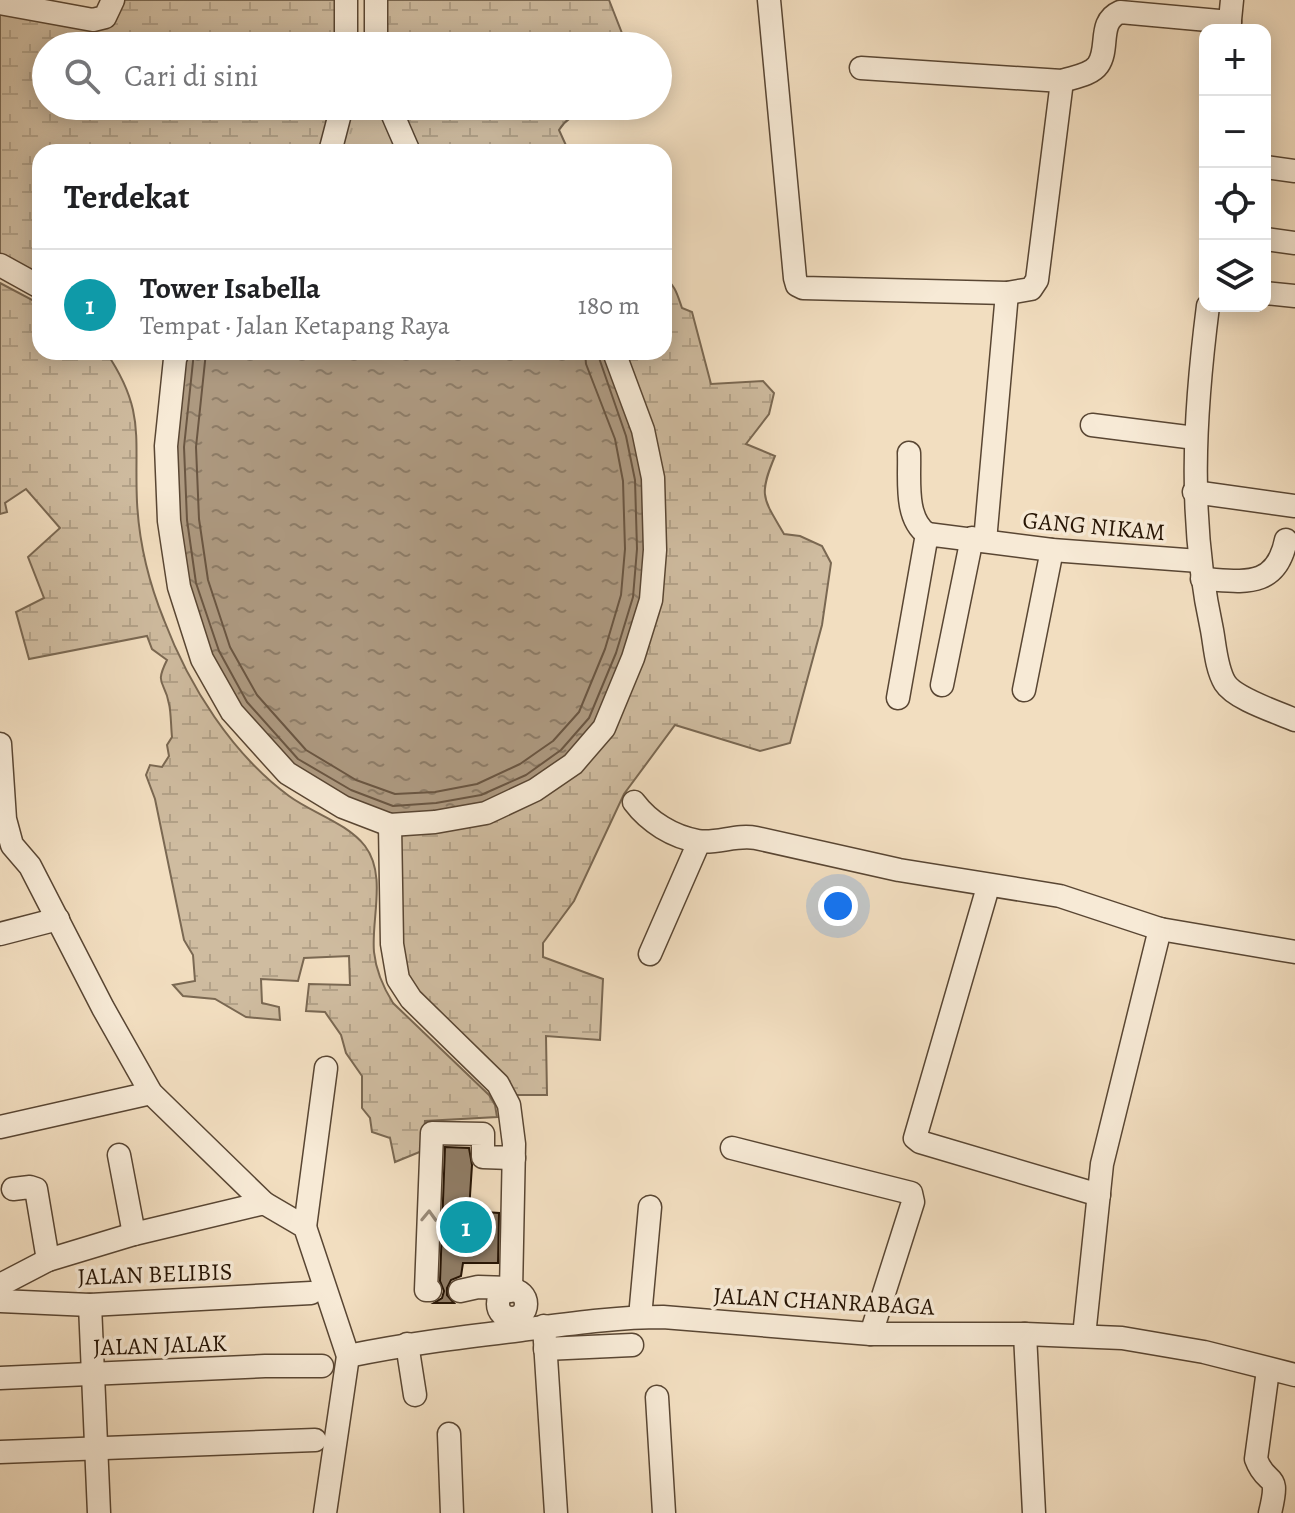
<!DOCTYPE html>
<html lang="id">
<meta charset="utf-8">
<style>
body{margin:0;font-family:Alegreya,serif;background:#f6f6f6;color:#202124}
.controls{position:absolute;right:24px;top:24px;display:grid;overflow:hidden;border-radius:16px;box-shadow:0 4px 20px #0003}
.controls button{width:72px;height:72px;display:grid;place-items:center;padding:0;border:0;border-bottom:2px solid #e0e0e0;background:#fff;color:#202124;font:40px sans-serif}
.you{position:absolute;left:838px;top:906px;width:28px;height:28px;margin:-20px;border:6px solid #fff;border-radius:50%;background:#1a73e8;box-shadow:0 0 0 12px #1a73e833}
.badge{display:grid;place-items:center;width:52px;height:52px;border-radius:50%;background:#8f2418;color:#fff;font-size:26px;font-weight:700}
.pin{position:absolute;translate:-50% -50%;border:4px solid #fff;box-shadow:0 2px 8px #0006}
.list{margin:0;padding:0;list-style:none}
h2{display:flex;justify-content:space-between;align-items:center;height:104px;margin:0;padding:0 32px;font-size:34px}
h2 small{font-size:26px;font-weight:400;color:#757577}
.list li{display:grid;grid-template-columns:52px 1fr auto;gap:24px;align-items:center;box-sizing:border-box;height:112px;padding:0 32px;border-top:2px solid #e0e0e0}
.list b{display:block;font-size:30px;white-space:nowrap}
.list p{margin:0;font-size:26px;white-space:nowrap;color:#757577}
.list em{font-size:26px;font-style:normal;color:#757577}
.icon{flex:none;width:44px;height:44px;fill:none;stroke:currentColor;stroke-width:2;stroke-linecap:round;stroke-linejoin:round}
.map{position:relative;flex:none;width:1295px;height:1513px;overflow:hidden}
.search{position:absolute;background:#fff;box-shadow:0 4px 20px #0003;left:32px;top:32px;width:640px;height:88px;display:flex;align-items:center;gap:20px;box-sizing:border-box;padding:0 28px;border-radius:44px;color:#757577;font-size:30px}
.panel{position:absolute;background:#fff;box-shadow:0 4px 20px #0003;left:32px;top:144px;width:640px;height:216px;border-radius:24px}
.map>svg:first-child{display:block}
.grass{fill:url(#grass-tufts);stroke:#7a6852;stroke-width:2}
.wetland{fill:url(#wetland-marsh);stroke:#7a6852;stroke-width:2}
.water{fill:url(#water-ripples);stroke:#77644e;stroke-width:2}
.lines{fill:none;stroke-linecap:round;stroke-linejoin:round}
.shore{stroke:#6a5642;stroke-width:2}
.building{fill:#907d66;stroke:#261404;stroke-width:2}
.minor-casing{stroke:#594633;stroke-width:25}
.minor{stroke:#f7ead6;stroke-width:22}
.oneway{stroke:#998a78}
.labels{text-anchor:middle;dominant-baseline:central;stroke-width:7;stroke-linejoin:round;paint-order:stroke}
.street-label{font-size:24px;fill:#261404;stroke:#f7ead6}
</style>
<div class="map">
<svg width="1295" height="1513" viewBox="0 0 1295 1513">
<defs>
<pattern id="grass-tufts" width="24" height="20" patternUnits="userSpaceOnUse" patternTransform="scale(2)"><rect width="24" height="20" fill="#cfbca0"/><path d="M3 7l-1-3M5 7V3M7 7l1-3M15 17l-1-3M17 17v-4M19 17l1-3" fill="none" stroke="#b2a188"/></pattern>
<pattern id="wetland-marsh" width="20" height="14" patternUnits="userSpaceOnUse" patternTransform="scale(2)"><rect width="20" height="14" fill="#cfbca0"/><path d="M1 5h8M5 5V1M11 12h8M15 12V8" fill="none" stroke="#b2a188"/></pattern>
<pattern id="water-ripples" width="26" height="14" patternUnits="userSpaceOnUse" patternTransform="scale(2)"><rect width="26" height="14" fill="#ad9980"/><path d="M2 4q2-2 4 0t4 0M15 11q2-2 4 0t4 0" fill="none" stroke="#8d7c67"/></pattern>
</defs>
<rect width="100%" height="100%" fill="#f2dec0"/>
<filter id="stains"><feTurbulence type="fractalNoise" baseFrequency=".0025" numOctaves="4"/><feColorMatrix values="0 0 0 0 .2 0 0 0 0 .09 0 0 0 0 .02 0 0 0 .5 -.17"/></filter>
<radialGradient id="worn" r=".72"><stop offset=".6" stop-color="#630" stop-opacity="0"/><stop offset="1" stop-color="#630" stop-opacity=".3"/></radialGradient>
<path class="grass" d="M342,106H389L409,152H330Z"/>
<g class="wetland">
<path d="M113,0H346V46H46V106H342L328,152H40V287L0,265V3L93,20Z"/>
<path d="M377,0H609L627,46H376Z"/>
<path d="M389,106H635V113C608,112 575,103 559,130L569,152H409Z"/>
<path d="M664,279C675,283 678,297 682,308L692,312L711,384L763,381L774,393L769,414L746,444L775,456C758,496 763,498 784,534L800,536L822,546L831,563L822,625L790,743L760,751L675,725L624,794L574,901L543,943V957L603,979L600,1040L546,1036L547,1095H505L398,979L390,825L614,352H664Z"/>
<path d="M0,283L40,304V352H106C146,411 134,437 137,502C139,542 149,583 164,620C189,686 232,754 289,796C312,813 347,823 365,846C387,875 371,919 374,952C376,971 383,987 393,1003L489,1095L495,1105L497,1117L425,1121L422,1151L395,1162L390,1138L372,1132L370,1118L362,1108V1076L346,1053L341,1035L325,1012L306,1011L309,984L350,985L349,956L304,958L298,981L261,979L262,1003L279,1007L280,1020L246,1017L215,999L183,996L173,985L195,981L193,955L184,940L155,799L146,775L150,765L162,767L169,756L167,745L172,737C171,728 171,711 169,704C165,680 154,686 167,660L152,649L147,636L29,659L16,612L44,598L28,557L60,528L26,489L5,503L7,512L0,514Z"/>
</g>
<path class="water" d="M178,352H614L643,430L655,550L604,728L535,790L390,825L287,773L202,659L169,522Z"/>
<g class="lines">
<g class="shore">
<path d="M194,352L184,447L187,520L196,583L219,651L247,702L298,759L351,790L393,806L436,803L481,795L526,775L561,750L589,718L616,653L633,597L637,549L635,480L626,436L597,352"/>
<path d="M206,352L196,447L199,519L208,580L230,647L257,695L306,750L356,780L395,794L435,792L477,784L520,764L540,750L553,741L579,712L605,649L621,595L625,549L623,481L615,439L586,364L585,352"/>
</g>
</g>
<path class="building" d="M445,1147L469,1148L472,1165L469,1211L499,1213L498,1263H463L461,1276L451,1280L447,1288V1295L454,1303H434L442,1298L444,1291L440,1281Z"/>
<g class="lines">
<defs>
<g id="minor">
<path d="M346,0V46"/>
<path d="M769,0L795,278L797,285L803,288L1007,293L1031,289L1037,280L1062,81"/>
<path d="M0,3L93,20L105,17L113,0"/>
<path d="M1229,30L1232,0"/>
<path d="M376,46V0"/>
<path d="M861,68L1062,81C1074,77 1091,75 1098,65C1110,48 1097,22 1120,12L1230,22"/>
<path d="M389,106L409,152"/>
<path d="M330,152L342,106"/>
<path d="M1265,167L1295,171"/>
<path d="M1265,239L1295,243"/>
<path d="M0,265L40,287"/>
<path d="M1265,293L1295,296"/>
<path d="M1208,306C1194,416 1188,520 1212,630C1215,646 1216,668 1225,683C1235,699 1277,712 1295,720"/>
<path d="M178,352L175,359L166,446L169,521L179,587L202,659L232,712L287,773L343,807L390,825L435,822L486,813L535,790L573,764L604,728L633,658L651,600L655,550L653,478L643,430L614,352"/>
<path d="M1092,425L1195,438"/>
<path d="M909,453C910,478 904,518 927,534"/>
<path d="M1194,492L1295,506"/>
<path d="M985,541L1007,293"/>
<path d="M1202,579C1242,581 1276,590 1286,540"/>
<path d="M942,685L972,538"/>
<path d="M1024,690L1052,550"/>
<path d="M898,698L927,534L1052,550L1199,561"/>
<path d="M0,744L5,819L12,845L30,866L103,1008L151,1093L264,1203"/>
<path d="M634,802C649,822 673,837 698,841C717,844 737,834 756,838L899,870L1060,896L1160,929L1295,952"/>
<path d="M390,825L392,944L398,979L411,999L498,1084L509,1105L514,1144L511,1291"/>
<path d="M988,887L915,1138L920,1142L1099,1195"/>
<path d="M0,934L58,919"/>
<path d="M650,954L699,842"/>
<path d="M0,1127L151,1093"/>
<path d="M732,1148L911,1193L913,1202L871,1334"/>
<path d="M119,1155L134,1234"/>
<path d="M13,1189L30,1187L36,1189L48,1260"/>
<path d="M305,1227L326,1068"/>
<path d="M0,1285L48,1260L134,1234L264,1203L305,1227L348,1356L325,1513"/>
<path d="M430,1290H426L432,1133L483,1134V1157L514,1158"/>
<circle cx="512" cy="1304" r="14"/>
<path d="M460,1291L478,1287L511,1288"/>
<path d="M0,1301L90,1305L311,1293"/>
<path d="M90,1305L99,1513"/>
<path d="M640,1317L650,1207"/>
<path d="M544,1326L556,1513"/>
<path d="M1025,1334L1034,1513"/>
<path d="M1084,1336L1102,1164L1160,929"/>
<path d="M407,1344L415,1395"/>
<path d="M545,1349L632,1345"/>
<path d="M348,1356C406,1344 463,1337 521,1330C568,1324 616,1317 663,1317L871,1334H1025L1122,1338L1204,1352L1295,1375"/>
<path d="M1268,1370L1256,1459C1267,1489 1281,1468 1270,1513"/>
<path d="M0,1378L265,1366H322"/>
<path d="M657,1397L664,1513"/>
<path d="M449,1434L452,1513"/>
<path d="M0,1452L315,1440"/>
</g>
</defs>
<use href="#minor" class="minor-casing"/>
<use href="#minor" class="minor"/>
</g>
<defs><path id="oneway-chevron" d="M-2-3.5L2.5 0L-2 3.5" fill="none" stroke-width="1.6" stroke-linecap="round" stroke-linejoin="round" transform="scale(2)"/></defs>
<use class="oneway" href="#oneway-chevron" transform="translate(429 1216) rotate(-88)"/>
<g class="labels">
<g class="street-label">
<text transform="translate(1094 526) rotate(5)">GANG NIKAM</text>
<text transform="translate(155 1274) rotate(-2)">JALAN BELIBIS</text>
<text transform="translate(824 1301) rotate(3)">JALAN CHANRABAGA</text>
<text transform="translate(160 1345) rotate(-2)">JALAN JALAK</text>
</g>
</g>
<rect width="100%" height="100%" filter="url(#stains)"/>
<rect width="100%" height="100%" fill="url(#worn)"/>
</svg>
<div class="controls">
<button>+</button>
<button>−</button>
<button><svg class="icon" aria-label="locate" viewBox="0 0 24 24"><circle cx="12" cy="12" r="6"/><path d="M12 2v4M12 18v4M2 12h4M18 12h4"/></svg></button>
<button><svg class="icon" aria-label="layers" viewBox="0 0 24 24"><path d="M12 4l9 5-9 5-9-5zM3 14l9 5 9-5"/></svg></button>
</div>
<div class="you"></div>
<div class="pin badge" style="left:466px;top:1227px;background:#0f9aa8">1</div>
<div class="search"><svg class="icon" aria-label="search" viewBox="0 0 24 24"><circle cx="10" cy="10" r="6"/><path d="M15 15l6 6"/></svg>Cari di sini</div>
<section class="panel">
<h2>Terdekat<small></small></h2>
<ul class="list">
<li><span class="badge" style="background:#0f9aa8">1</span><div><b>Tower Isabella</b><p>Tempat · Jalan Ketapang Raya</p></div><em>180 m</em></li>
</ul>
</section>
</div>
